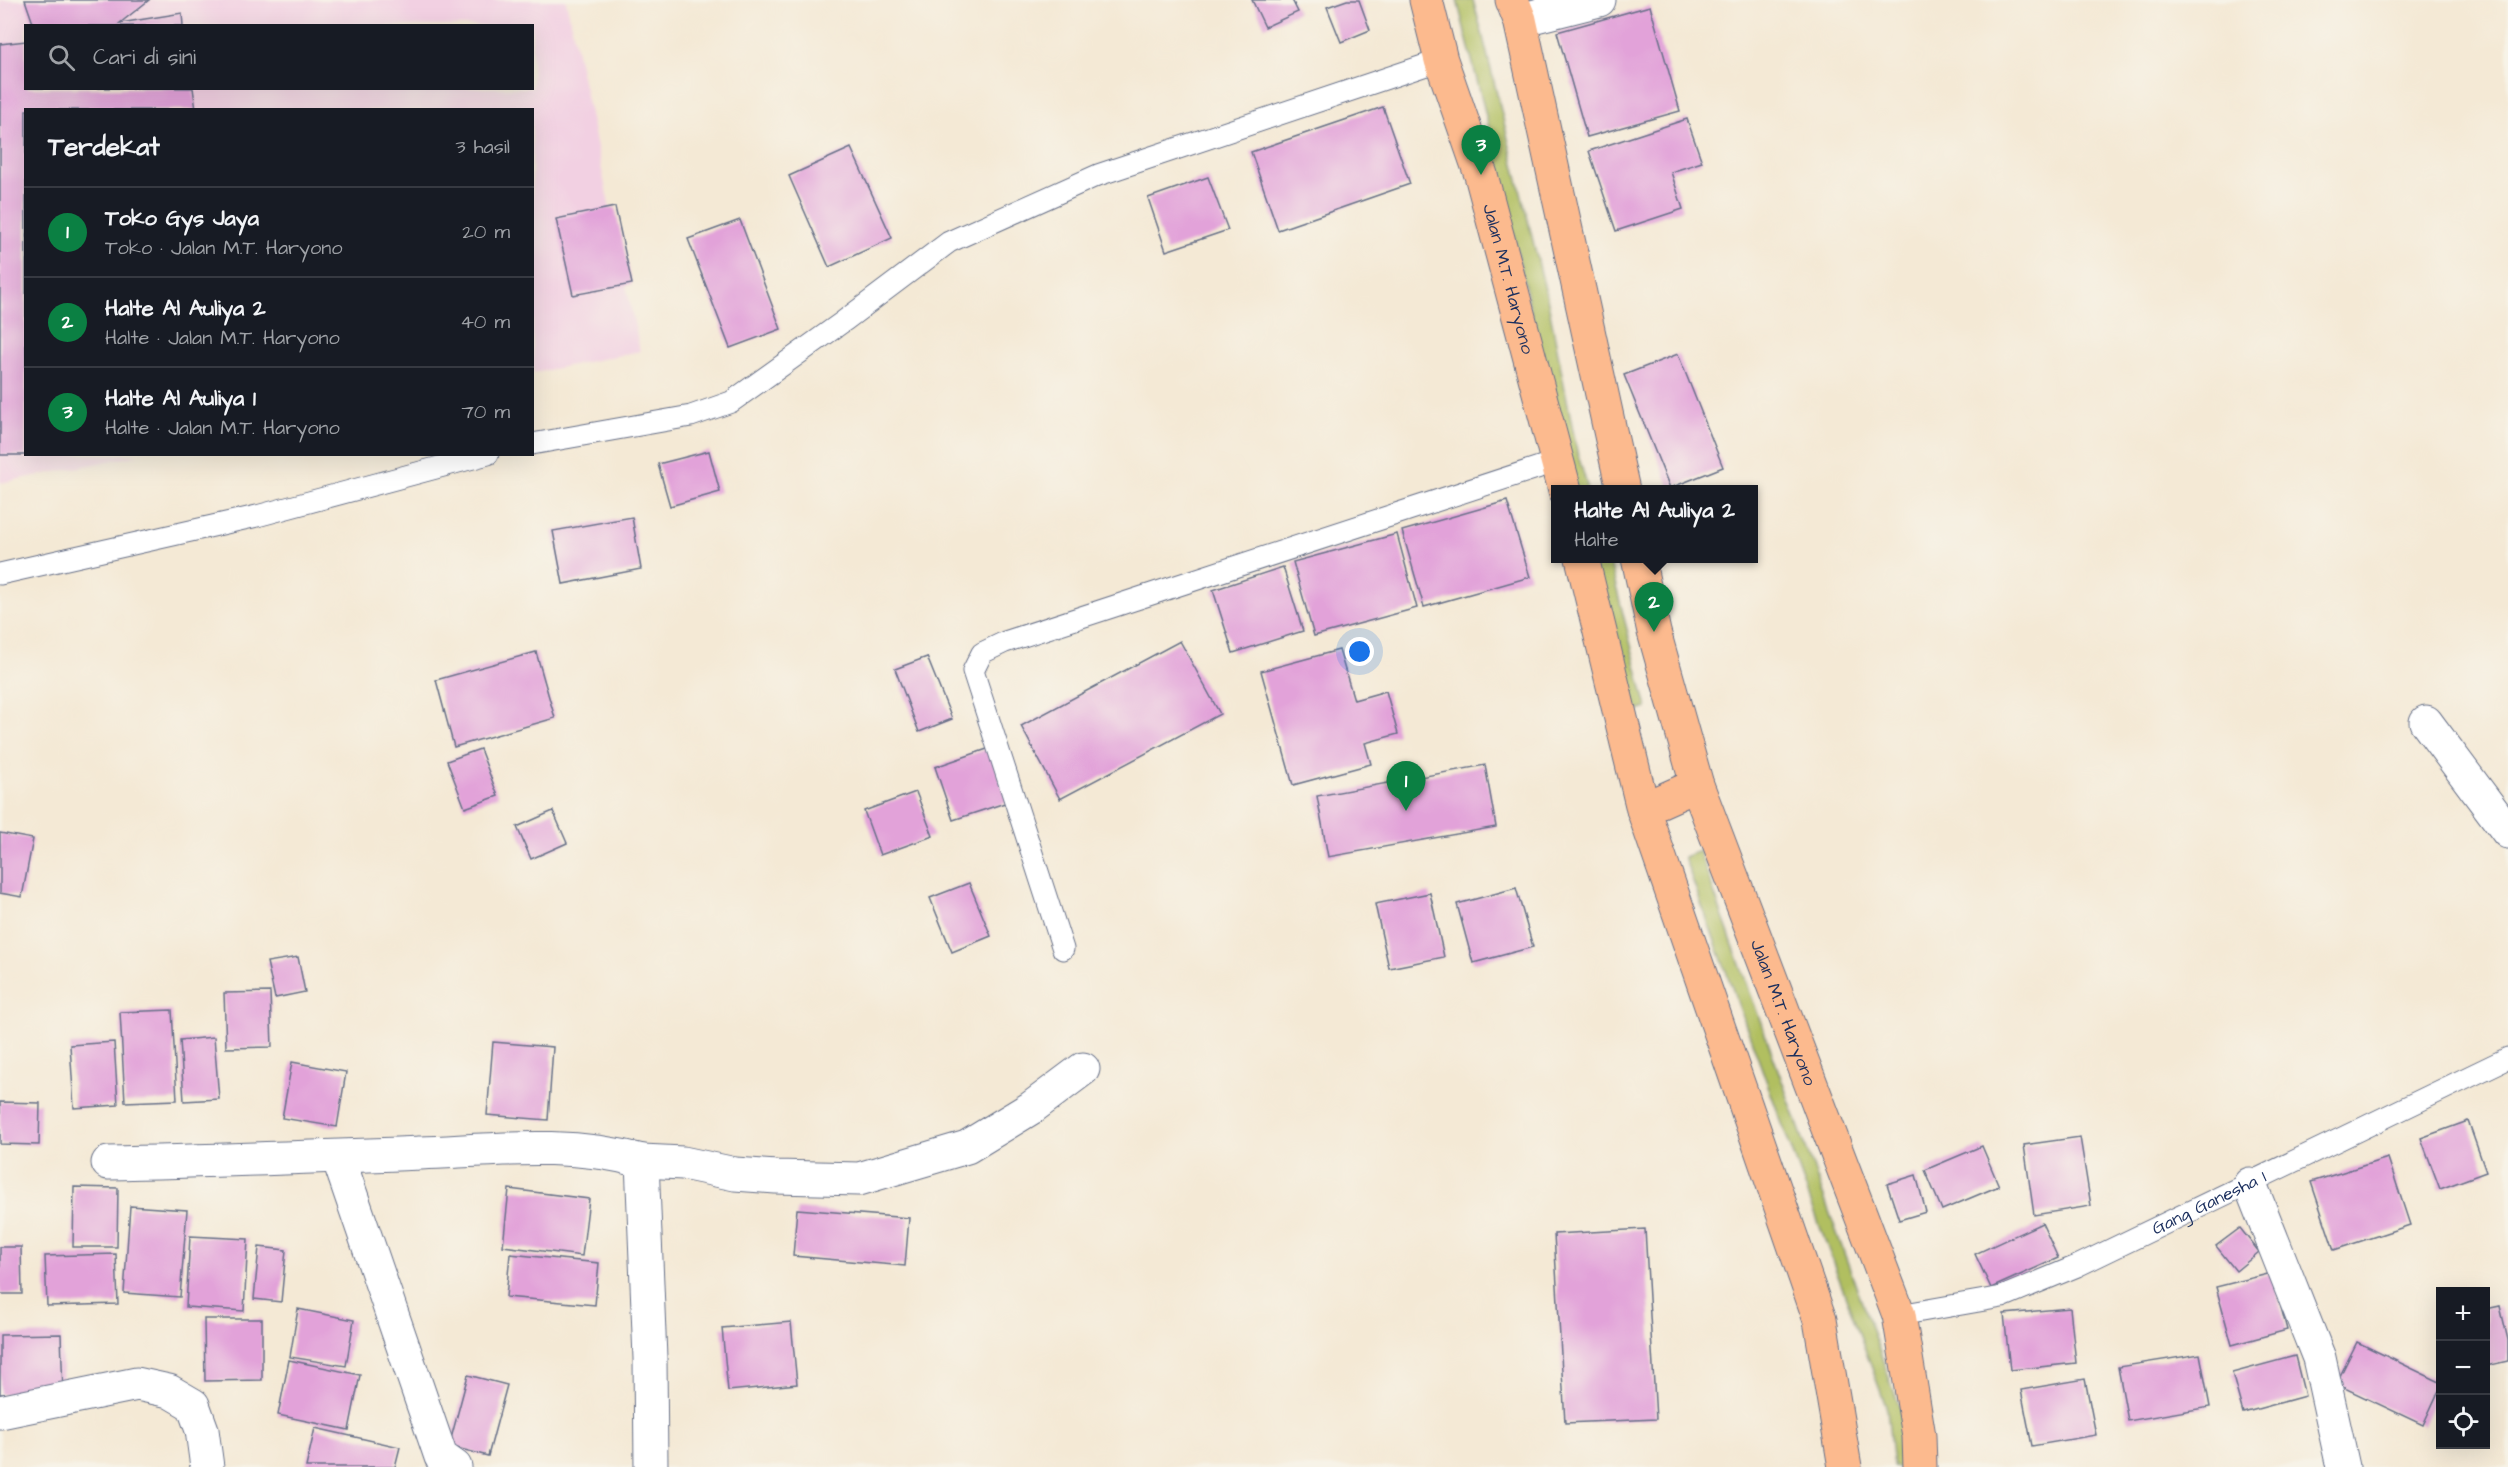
<!DOCTYPE html>
<html lang="id">
<meta charset="utf-8">
<style>
body{margin:0;font-family:"Architects Daughter",sans-serif;background:#20242c;color:#f1f3f6}
.controls{position:absolute;right:18px;bottom:18px;display:grid;overflow:hidden;border-radius:0px;box-shadow:0 6px 24px #0002}
.controls button{width:54px;height:54px;display:grid;place-items:center;padding:0;border:0;border-bottom:2px solid #363941;background:#171b24;color:#f1f3f6;font:30px sans-serif}
.you{position:absolute;left:1360px;top:652px;width:21px;height:21px;margin:-15px;border:4px solid #fff;border-radius:50%;background:#1a73e8;box-shadow:0 0 0 9px #1a73e833}
.badge{display:grid;place-items:center;width:39px;height:39px;border-radius:50%;background:#0b8043;color:#fff;font-size:20px;font-weight:700}
.pin{position:absolute;translate:-50% -50px;filter:drop-shadow(0 2px 3px #0008)}
.pin::after{content:'';position:absolute;top:32px;width:21px;height:18px;background:inherit;clip-path:polygon(0 0,100% 0,50% 100%)}
.popup{position:absolute;left:1551px;top:485px;width:207px;height:78px;box-sizing:border-box;display:grid;place-content:center;border-radius:0px;background:#171b24;filter:drop-shadow(0 2px 4px #0005);font-size:20px;white-space:nowrap;color:#9ea1a6}
.popup b{font-size:22px;color:#f1f3f6}
.popup::after{content:'';position:absolute;left:50%;top:100%;margin-left:-12px;border:12px solid transparent;border-top-color:#171b24}
.list{margin:0;padding:0;list-style:none}
h2{display:flex;justify-content:space-between;align-items:center;height:78px;margin:0;padding:0 24px;font-size:26px}
h2 small{font-size:20px;font-weight:400;color:#9ea1a6}
.list li{display:grid;grid-template-columns:39px 1fr auto;gap:18px;align-items:center;box-sizing:border-box;height:90px;padding:0 24px;border-top:2px solid #363941}
.list b{display:block;font-size:22px;white-space:nowrap}
.list p{margin:0;font-size:20px;white-space:nowrap;color:#9ea1a6}
.list em{font-size:20px;font-style:normal;color:#9ea1a6}
.icon{flex:none;width:33px;height:33px;fill:none;stroke:currentColor;stroke-width:2;stroke-linecap:round;stroke-linejoin:round}
.map{position:relative;flex:none;width:2508px;height:1467px;overflow:hidden}
.search{position:absolute;background:#171b24;box-shadow:0 6px 24px #0002;left:24px;top:24px;width:510px;height:66px;display:flex;align-items:center;gap:15px;box-sizing:border-box;padding:0 21px;border-radius:0px;color:#9ea1a6;font-size:22px}
.panel{position:absolute;background:#171b24;box-shadow:0 6px 24px #0002;left:24px;top:108px;width:510px;height:348px;border-radius:0px}
.map>svg:first-child{display:block}
.built{fill:#f2d0e2;fill-rule:evenodd}
.green{fill:#b1bf61;stroke:#667760;stroke-width:1.5}
.building{fill:#e2a2d9}
.lines{fill:none;stroke-linecap:round;stroke-linejoin:round}
.lane-casing{stroke:#677088;stroke-width:23}
.street-casing{stroke:#677088;stroke-width:35}
.highway-casing{stroke:#677088;stroke-width:35}
.lane{stroke:#fff;stroke-width:21}
.street{stroke:#fff;stroke-width:33}
.highway{stroke:#fcba8e;stroke-width:33}
.labels{text-anchor:middle;dominant-baseline:central;stroke-width:4.5;stroke-linejoin:round;paint-order:stroke}
.street-label{font-size:18px;fill:#1b2f5e;stroke:#f7f3e8}
</style>
<div class="map">
<svg width="2508" height="1467" viewBox="0 0 2508 1467">
<rect width="100%" height="100%" fill="#f7f3e8"/>
<filter id="ink" filterUnits="userSpaceOnUse"><feTurbulence type="fractalNoise" baseFrequency=".0167" numOctaves="2"/><feDisplacementMap in="SourceGraphic" scale="12" xChannelSelector="R" yChannelSelector="G"/><feConvolveMatrix kernelMatrix="1 2 1 2 8 2 1 2 1" color-interpolation-filters="sRGB"/></filter>
<filter id="wash" filterUnits="userSpaceOnUse"><feTurbulence type="fractalNoise" baseFrequency=".008" numOctaves="4" result="noise"/><feDisplacementMap in="SourceGraphic" scale="24" xChannelSelector="R" yChannelSelector="G"/><feGaussianBlur stdDeviation="1.35" result="paint"/><feColorMatrix in="noise" values="0 0 0 0 0 0 0 0 0 0 0 0 0 0 0 0 0 1.4 0 .05"/><feComposite in="paint" operator="in"/></filter>
<g filter="url(#wash)">
<rect width="100%" height="100%" fill="#f4e9d5"/>
<path class="built" d="M0,0H566L640,351L533,373L532,110H26V454L139,455L0,483ZM26,26H532V88H26Z"/>
<g class="green">
<path d="M1457,0H1473L1481,29L1548,302L1577,451L1588,489H1571L1493,144Z"/>
<path d="M1591,559H1609L1647,708L1633,712Z"/>
<path d="M1699,851L1900,1408L1907,1467H1893L1887,1409L1684,857Z"/>
</g>
<g id="blocks">
<g class="building">
<path d="M25,0H149L120,23L182,13L183,26H34Z"/>
<path d="M1252,0H1292L1298,12L1265,27Z"/>
<path d="M1347,0H1359L1370,30L1341,42L1327,7Z"/>
<path d="M1650,6L1680,111L1587,137L1557,32Z"/>
<path d="M26,41V88H193L196,110H26V455H0V44Z"/>
<path d="M1383,107L1410,184L1278,230L1251,152Z"/>
<path d="M1687,119L1702,162L1671,172L1683,209L1616,231L1589,151Z"/>
<path d="M851,148L892,238L829,267L789,176Z"/>
<path d="M1208,177L1228,230L1166,251L1148,198Z"/>
<path d="M615,207L632,284L573,295L556,219Z"/>
<path d="M740,220L781,329L730,348L688,239Z"/>
<path d="M1678,354L1723,467L1670,488L1624,375Z"/>
<path d="M709,451L720,492L670,506L658,464Z"/>
<path d="M1507,501L1530,577L1424,607L1402,531Z"/>
<path d="M632,517L641,569L563,584L553,531Z"/>
<path d="M1397,534L1417,608L1314,636L1293,562Z"/>
<path d="M1283,567L1303,631L1233,653L1213,590Z"/>
<path d="M1180,641L1220,714L1060,799L1021,726Z"/>
<path d="M1339,650L1354,700L1386,691L1398,734L1365,743L1371,764L1293,785L1261,671Z"/>
<path d="M536,652L555,718L454,747L436,680Z"/>
<path d="M927,657L952,719L919,732L895,669Z"/>
<path d="M990,748L1008,802L953,820L935,767Z"/>
<path d="M480,749L498,796L465,808L447,761Z"/>
<path d="M1485,765L1496,827L1328,857L1317,796Z"/>
<path d="M916,792L933,836L880,855L864,811Z"/>
<path d="M553,811L567,843L531,859L517,827Z"/>
<path d="M0,833L33,839L22,897L0,893Z"/>
<path d="M969,883L991,936L952,952L930,898Z"/>
<path d="M1516,888L1533,947L1473,963L1457,904Z"/>
<path d="M1430,893L1444,957L1389,968L1375,904Z"/>
<path d="M298,957L305,992L275,998L267,962Z"/>
<path d="M270,992L272,1047L226,1048L224,993Z"/>
<path d="M172,1010L177,1100L125,1102L120,1012Z"/>
<path d="M214,1037L219,1099L184,1101L180,1040Z"/>
<path d="M114,1042L118,1105L74,1108L70,1045Z"/>
<path d="M493,1042L553,1047L548,1120L487,1115Z"/>
<path d="M292,1062L346,1072L337,1127L282,1118Z"/>
<path d="M0,1102L40,1103L39,1145L0,1144Z"/>
<path d="M2468,1121L2486,1172L2440,1189L2421,1138Z"/>
<path d="M2080,1137L2091,1206L2034,1215L2024,1145Z"/>
<path d="M1982,1146L1999,1186L1942,1210L1925,1170Z"/>
<path d="M2388,1158L2410,1225L2334,1250L2311,1182Z"/>
<path d="M1916,1175L1926,1212L1899,1220L1887,1184Z"/>
<path d="M74,1187L118,1188L117,1247H73Z"/>
<path d="M509,1189L589,1199L582,1256L503,1246Z"/>
<path d="M130,1206L187,1210L180,1297L124,1293Z"/>
<path d="M797,1209L909,1218L905,1266L793,1256Z"/>
<path d="M2042,1223L2058,1258L1991,1288L1975,1254Z"/>
<path d="M2240,1228L2259,1252L2236,1271L2216,1246Z"/>
<path d="M1645,1229L1656,1419L1565,1423L1554,1234Z"/>
<path d="M190,1236L248,1239L244,1311L186,1307Z"/>
<path d="M0,1247H21L22,1294H0Z"/>
<path d="M259,1247L286,1250L281,1302L254,1299Z"/>
<path d="M116,1254L118,1304L47,1306L45,1256Z"/>
<path d="M510,1254L599,1263L595,1305L506,1297Z"/>
<path d="M2272,1273L2287,1330L2232,1345L2216,1287Z"/>
<path d="M2500,1306L2508,1340V1361L2486,1366V1309Z"/>
<path d="M2070,1308L2076,1363L2010,1370L2004,1314Z"/>
<path d="M298,1309L354,1320L346,1366L290,1357Z"/>
<path d="M204,1319H262V1380L205,1381Z"/>
<path d="M791,1322L797,1384L728,1391L722,1328Z"/>
<path d="M61,1334L63,1393L0,1394V1335Z"/>
<path d="M2357,1342L2440,1382V1388L2423,1425L2336,1384Z"/>
<path d="M2200,1354L2210,1407L2128,1421L2118,1367Z"/>
<path d="M2295,1356L2305,1396L2243,1413L2232,1373Z"/>
<path d="M289,1360L360,1375L349,1430L278,1415Z"/>
<path d="M468,1375L507,1385L488,1456L449,1446Z"/>
<path d="M2085,1379L2096,1435L2032,1446L2021,1390Z"/>
<path d="M315,1428L400,1447L395,1467H306Z"/>
</g>
</g>
</g>
<g filter="url(#ink)">
<use href="#blocks" fill-opacity="0" stroke="#677088" stroke-width="1.5"/>
<g class="lines">
<defs>
<g id="lane">
<path d="M532,444L691,416L731,402L844,321L949,242L1098,175L1441,60"/>
<path d="M0,574L257,516L488,454"/>
<path d="M1063,949L973,671L982,653L1005,642L1558,461"/>
<path id="s1" d="M1899,1315L2002,1297L2077,1266L2508,1058"/>
</g>
<g id="street">
<path d="M1520,20L1599,0"/>
<path d="M2426,722L2508,832"/>
<path d="M338,1157L441,1457L455,1467"/>
<path d="M642,1161L683,1163L735,1174L776,1177L859,1179L967,1147L1031,1108L1083,1069"/>
<path d="M108,1163C212,1161 316,1157 421,1153C495,1150 569,1141 642,1161L650,1358L651,1467"/>
<path d="M2250,1184L2319,1358L2343,1467"/>
<path d="M0,1412L137,1384L169,1391L193,1405L202,1430L207,1467"/>
</g>
<g id="highway">
<path id="s2" d="M1426,0L1441,60L1481,175L1565,490"/>
<path d="M1512,0L1520,20L1623,490"/>
<path d="M1582,558L1643,809L1820,1320L1845,1467"/>
<path id="s3" d="M1638,558L1654,632L1697,785L1899,1315L1919,1436L1920,1467"/>
<path d="M1643,809L1697,785"/>
</g>
</defs>
<use href="#lane" class="lane-casing"/>
<use href="#street" class="street-casing"/>
<use href="#highway" class="highway-casing"/>
<use href="#lane" class="lane"/>
<use href="#street" class="street"/>
<use href="#highway" class="highway"/>
</g>
</g>
<g class="labels">
<g class="street-label">
<text stroke="none"><textPath href="#s2" startOffset="291">Jalan M.T. Haryono</textPath></text>
<text stroke="none"><textPath href="#s3" startOffset="478">Jalan M.T. Haryono</textPath></text>
<text stroke="none"><textPath href="#s1" startOffset="332">Gang Ganesha 1</textPath></text>
</g>
</g>
</svg>
<div class="controls">
<button>+</button>
<button>−</button>
<button><svg class="icon" aria-label="locate" viewBox="0 0 24 24"><circle cx="12" cy="12" r="6"/><path d="M12 2v4M12 18v4M2 12h4M18 12h4"/></svg></button>
</div>
<div class="you"></div>
<div class="pin badge" style="left:1406px;top:811px">1</div>
<div class="pin badge" style="left:1654px;top:632px">2</div>
<div class="popup"><b>Halte Al Auliya 2</b>Halte</div>
<div class="pin badge" style="left:1481px;top:175px">3</div>
<div class="search"><svg class="icon" aria-label="search" viewBox="0 0 24 24"><circle cx="10" cy="10" r="6"/><path d="M15 15l6 6"/></svg>Cari di sini</div>
<section class="panel">
<h2>Terdekat<small>3 hasil</small></h2>
<ul class="list">
<li><span class="badge">1</span><div><b>Toko Gys Jaya</b><p>Toko · Jalan M.T. Haryono</p></div><em>20 m</em></li>
<li><span class="badge">2</span><div><b>Halte Al Auliya 2</b><p>Halte · Jalan M.T. Haryono</p></div><em>40 m</em></li>
<li><span class="badge">3</span><div><b>Halte Al Auliya 1</b><p>Halte · Jalan M.T. Haryono</p></div><em>70 m</em></li>
</ul>
</section>
</div>
